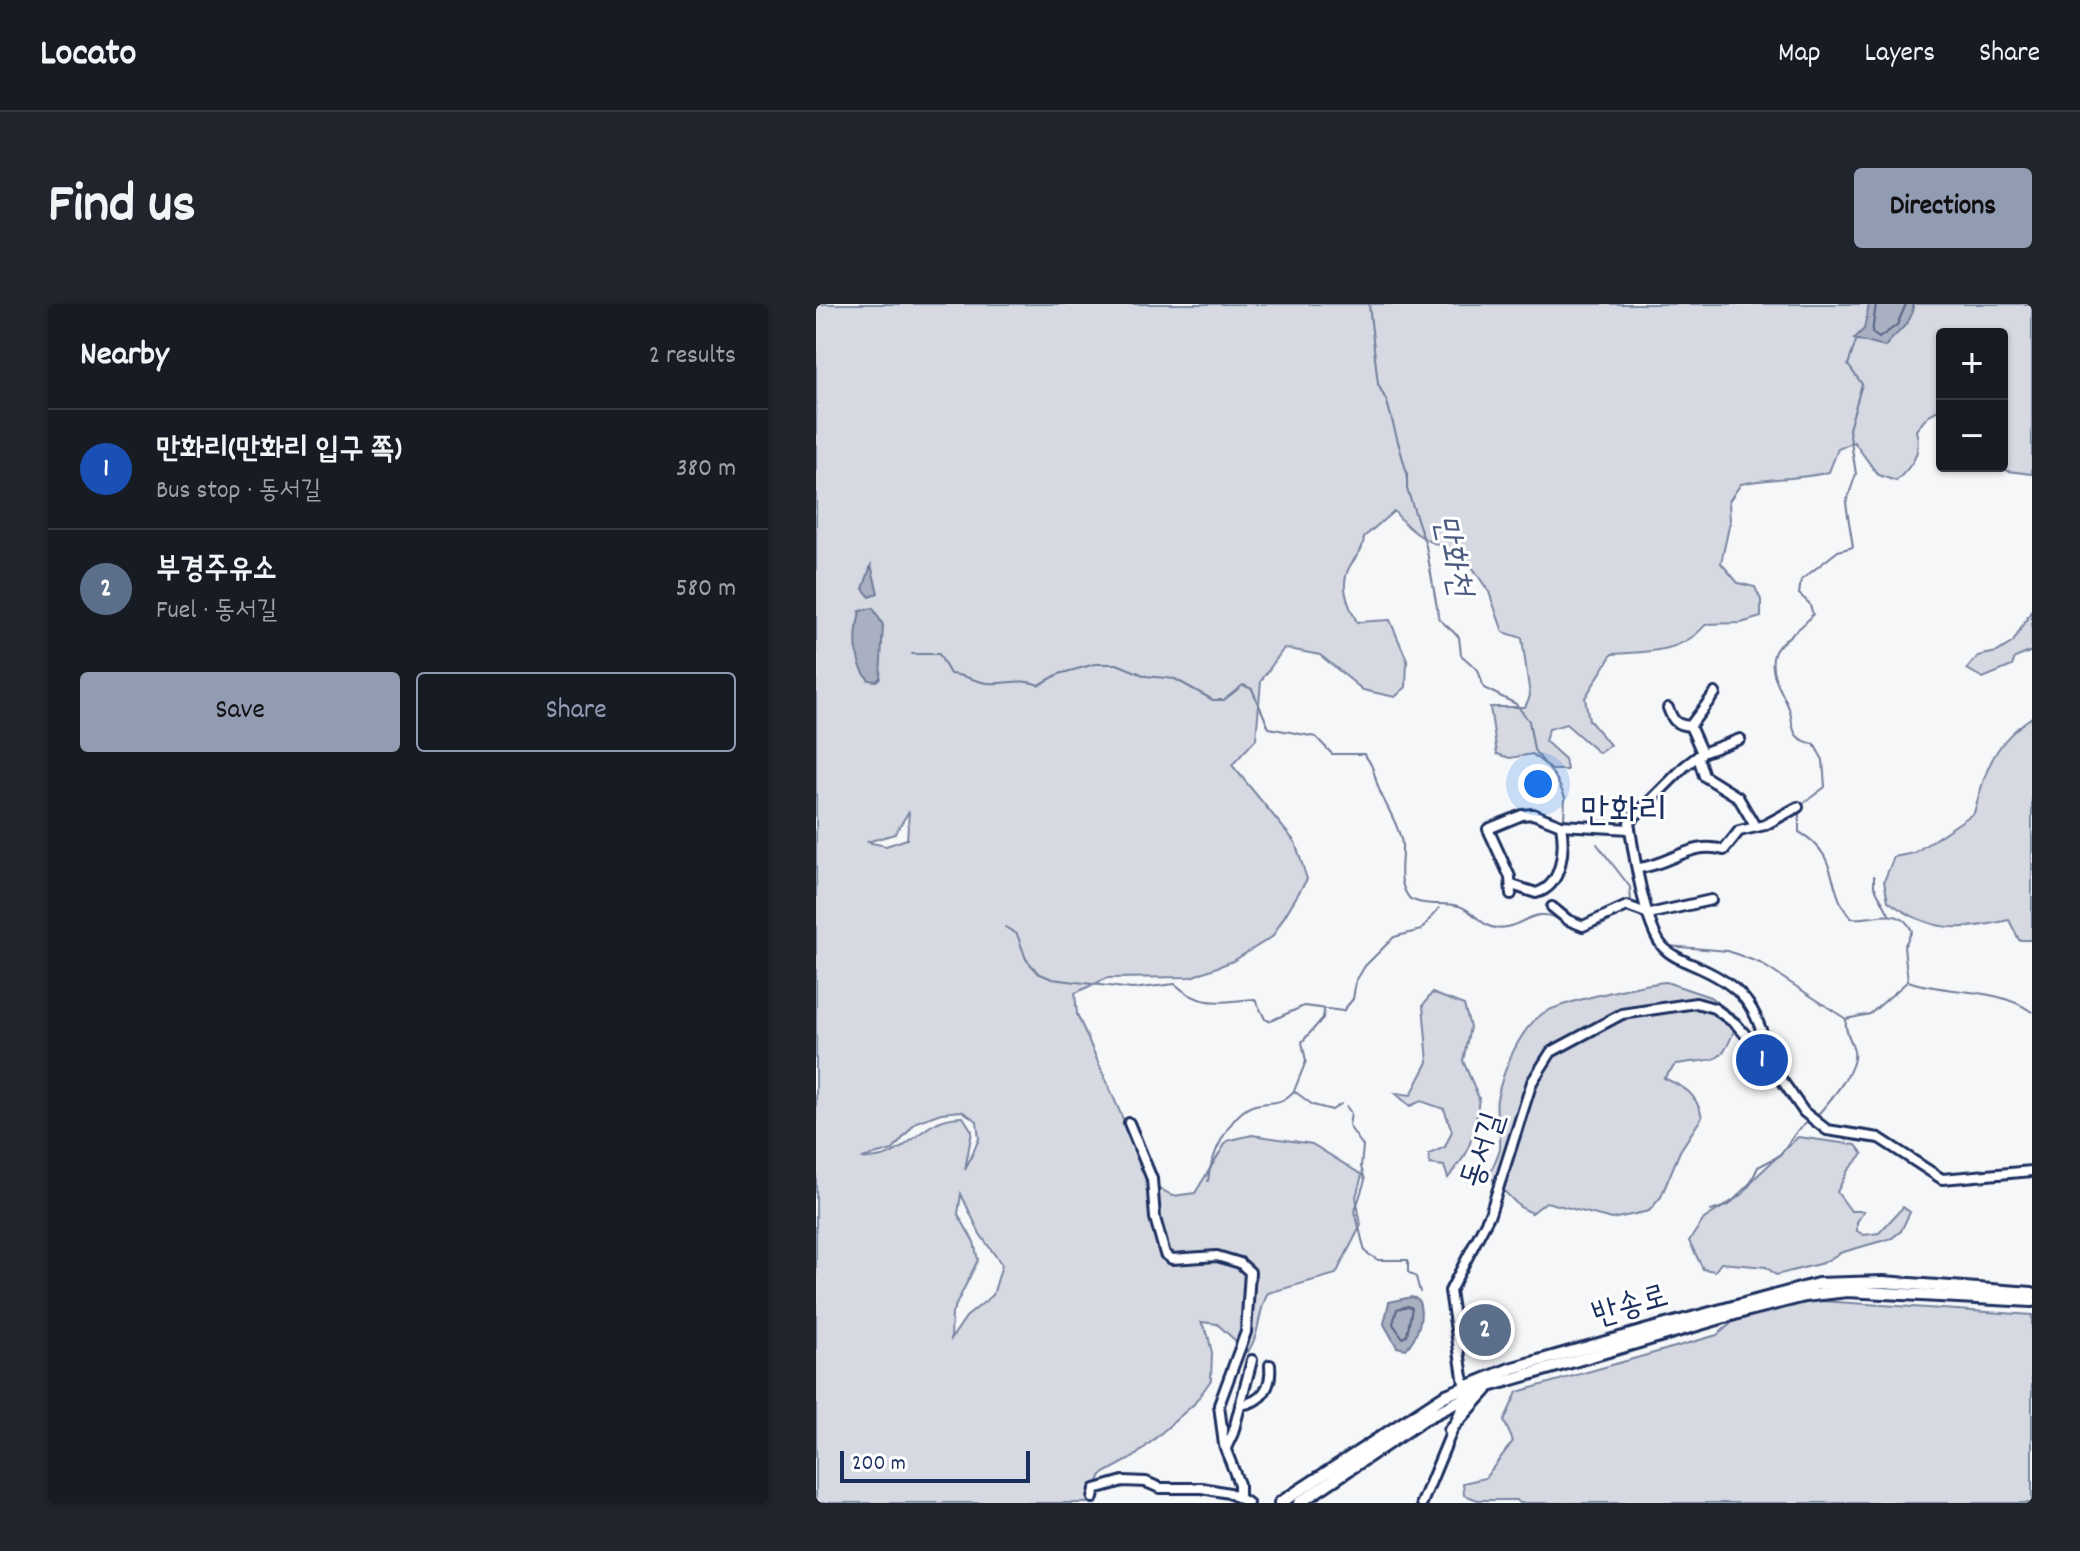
<!DOCTYPE html>
<meta charset="utf-8">
<style>
body{margin:0;font-family:Dekko,"Poor Story",sans-serif;background:#20242c;color:#f1f3f6}
.controls{position:absolute;right:24px;top:24px;display:grid;overflow:hidden;border-radius:8px;box-shadow:0 2px 6px #0004}
.controls button{width:72px;height:72px;display:grid;place-items:center;padding:0;border:0;border-bottom:2px solid #363941;background:#171b24;color:#f1f3f6;font:40px sans-serif}
.scale{position:absolute;left:24px;bottom:20px;width:190px;box-sizing:border-box;padding-left:8px;border:4px solid #1b2f5e;border-top:0;font-size:22px;line-height:28px;white-space:nowrap;color:#1b2f5e;-webkit-text-stroke:6px #fff;paint-order:stroke}
.you{position:absolute;left:722px;top:480px;width:28px;height:28px;margin:-20px;border:6px solid #fff;border-radius:50%;background:#1a73e8;box-shadow:0 0 0 12px #1a73e833}
.badge{display:grid;place-items:center;width:52px;height:52px;border-radius:50%;background:#919bb2;color:#fff;font-size:26px;font-weight:700}
.pin{position:absolute;translate:-50% -50%;border:4px solid #fff;box-shadow:0 2px 8px #0006}
.list{margin:0;padding:0;list-style:none}
h2{display:flex;justify-content:space-between;align-items:center;height:104px;margin:0;padding:0 32px;font-size:34px}
h2 small{font-size:26px;font-weight:400;color:#9ea1a6}
.list li{display:grid;grid-template-columns:52px 1fr auto;gap:24px;align-items:center;box-sizing:border-box;height:120px;padding:0 32px;border-top:2px solid #363941}
.list b{display:block;font-size:30px;white-space:nowrap}
.list p{margin:0;font-size:26px;white-space:nowrap;color:#9ea1a6}
.list em{font-size:26px;font-style:normal;color:#9ea1a6}
.actions{display:flex;gap:16px;padding:24px 32px}
.actions a{flex:1;padding:18px 0;border:2px solid #919bb2;border-radius:8px;text-align:center;font-size:28px;color:#919bb2}
.actions .main{background:#919bb2;color:#111}
.map{position:relative;flex:none;width:1216px;height:1199px;overflow:hidden;border-radius:8px}
header{display:flex;align-items:center;gap:48px;box-sizing:border-box;height:112px;padding:0 40px;background:#171b24;border-bottom:2px solid #363941}
header strong{font-size:38px}
nav{display:flex;gap:44px;margin-inline-start:auto;font-size:28px}
.intro{display:flex;align-items:center;justify-content:space-between;box-sizing:border-box;height:192px;padding:0 48px}
h1{margin:0;font-size:56px}
.button{padding:20px 36px;border-radius:8px;background:#919bb2;color:#111;font-size:28px;font-weight:700}
main{display:flex;gap:48px;padding:0 48px}
aside{flex:1;background:#171b24;border-radius:8px;box-shadow:0 2px 6px #0004}
.map>svg:first-child{display:block}
.green{fill:#d6d9e2;stroke:#7884a0;stroke-width:2;fill-rule:evenodd}
.water{fill:#a9b0c1;stroke:#707c99;stroke-width:2}
.lines{fill:none;stroke-linecap:round;stroke-linejoin:round}
.shore{stroke:#546386;stroke-width:2}
.stream{stroke:#707c99;stroke-width:2}
.minor-casing{stroke:#1b2f5e;stroke-width:14}
.major-casing{stroke:#1b2f5e;stroke-width:16}
.minor{stroke:#fff;stroke-width:8}
.major{stroke:#fff;stroke-width:10}
.labels{text-anchor:middle;dominant-baseline:central;stroke-width:6;stroke-linejoin:round;paint-order:stroke}
.street-label{font-size:32px;fill:#1b2f5e;stroke:#fff}
.water-label{font-size:34px;font-style:italic;fill:#4d5c81;stroke:#fff}
.quarter-label{font-size:36px;fill:#1b2f5e;stroke:#fff}
</style>
<header>
<strong>Locato</strong>
<nav><a>Map</a><a>Layers</a><a>Share</a></nav>
</header>
<div class="intro"><h1>Find us</h1><a class="button">Directions</a></div>
<main>
<aside>
<h2>Nearby<small>2 results</small></h2>
<ul class="list">
<li><span class="badge" style="background:#1a4fb4">1</span><div><b>만화리(만화리 입구 쪽)</b><p>Bus stop · 동서길</p></div><em>380 m</em></li>
<li><span class="badge" style="background:#5c6f8a">2</span><div><b>부경주유소</b><p>Fuel · 동서길</p></div><em>580 m</em></li>
</ul>
<div class="actions"><a class="main">Save</a><a>Share</a></div>
</aside>
<div class="map">
<svg width="1216" height="1199" viewBox="0 0 1216 1199">
<rect width="100%" height="100%" fill="#f6f7f9"/>
<filter id="ink" filterUnits="userSpaceOnUse"><feTurbulence type="fractalNoise" baseFrequency=".0125" numOctaves="2"/><feDisplacementMap in="SourceGraphic" scale="16" xChannelSelector="R" yChannelSelector="G"/><feConvolveMatrix kernelMatrix="1 2 1 2 8 2 1 2 1" color-interpolation-filters="sRGB"/></filter>
<g filter="url(#ink)">
<g class="green">
<path d="M0,0H1216V170L1192,167L1183,162L1186,30H1126V104L1113,111L1100,126C1106,149 1097,161 1080,177L1062,171L1038,138L1022,145L1013,168C984,176 954,173 925,180L913,197L914,218L905,259L922,279L939,283L945,296V313L925,319L890,320C867,349 831,348 796,350L769,394L773,416L794,441L783,449L750,420L733,425L729,437L749,455L751,466H736L716,450L694,454L681,450L674,403H709L714,392L706,334L687,328L673,288L646,248C616,241 597,232 578,207L548,233C547,248 541,250 534,262C523,281 532,301 541,318L574,316L591,356L590,383L579,393L547,386L504,351L468,344L445,377L440,435L416,461L479,538L491,575L456,633L417,657L375,673L291,674L259,689L261,710L335,879L357,892L379,889L411,837L436,831L496,840L546,871L540,893L545,921L520,970L452,989C440,1012 446,1025 432,1048L401,1020L385,1018L392,1031L396,1049L395,1076L378,1100L318,1153L285,1171L272,1199H0ZM93,507L91,535L70,542L51,538L79,530ZM146,807L161,817L163,835L149,866L156,827L147,813C102,812 91,860 46,854L77,846L100,818L125,809ZM145,890L164,930L186,961L177,991L150,1013L135,1035L136,1009L162,956L158,938L142,910Z"/>
<path d="M1216,306V347L1199,354L1196,362L1167,374L1151,365L1162,352L1181,348L1197,338Z"/>
<path d="M1216,413V636H1203L1193,616C1143,628 1114,628 1072,597L1068,577L1078,553L1098,549L1158,509C1170,465 1177,439 1216,413Z"/>
<path d="M850,678L894,693L923,714C904,764 906,753 860,760L848,774C870,784 880,789 886,813L864,847L845,893L833,907L796,915L730,898L716,909L704,903L673,872C676,863 682,853 684,844C686,828 678,811 681,795C687,767 702,727 726,710C743,698 828,680 850,678Z"/>
<path d="M616,689L648,701L654,723L647,757L663,794L659,825L650,850L632,874L628,862L614,860L613,850L629,843L636,827L628,805L605,797L594,802L579,789L595,791L612,758L607,701Z"/>
<path d="M982,833L1040,841L1047,850L1032,866L1021,888L1035,907H1048L1041,918V927L1048,931L1063,929L1087,903L1094,908L1085,927L1076,934L1024,949L1007,959L960,971L950,963L905,959L899,967L887,965L873,937L888,915L927,890L939,874Z"/>
<path d="M990,996L1216,1011V1199H703L701,1196H662L648,1191L647,1179L669,1174L697,1137L688,1117L701,1088L901,1031L918,1017Z"/>
</g>
<g class="water">
<path d="M1053,0H1097C1097,22 1080,27 1069,43L1038,35L1048,25Z"/>
<path d="M55,261L62,289L54,293L47,285Z"/>
<path d="M57,304L67,321L64,374L60,377L53,376C37,358 39,329 44,307Z"/>
<path d="M595,993L602,995C609,1012 602,1032 590,1045L581,1043L568,1020L573,998Z"/>
</g>
<g class="lines">
<g class="shore">
<path d="M1060,0L1056,29L1063,34L1081,21L1090,0"/>
<path d="M592,1002L596,1004L591,1031L587,1034L577,1020L581,1005Z"/>
</g>
<g class="stream">
<path d="M553,0L562,80L571,98L591,170V185L610,242L623,315L643,333L645,351L662,366L668,384L700,400L713,417L718,446L740,474L749,493L748,516"/>
<path d="M96,350H123L134,370C151,371 159,378 172,379C191,381 204,373 223,381L243,370L279,360H301L330,372L359,375L397,396H408L427,381L436,385L453,424L500,433L516,450H548C561,466 557,474 565,490C571,503 585,526 586,541C587,560 580,578 594,595C612,603 626,598 643,602C657,606 667,624 681,624C709,624 716,600 747,617"/>
<path d="M985,501L1009,483L1007,456L998,440C991,438 986,437 981,432C974,423 977,412 972,402C966,387 952,369 958,350C963,336 987,325 997,310L993,299L983,290L985,276L1022,247L1037,243L1030,199L1040,170L1033,125L1046,80L1032,61L1040,37"/>
<path d="M983,507V528C1025,551 1010,587 1035,614C1056,617 1085,600 1096,627L1088,643L1092,677"/>
<path d="M781,540L814,583L815,599"/>
<path d="M1058,572V582L1073,610"/>
<path d="M818,608L829,617L842,644"/>
<path d="M189,623L201,630L210,655L222,669L236,675L316,685L359,680C386,705 406,697 439,695L449,715L454,717L488,702L527,707L537,695L540,677L549,662L578,633L605,626L623,604"/>
<path d="M768,626L784,622L813,607"/>
<path d="M852,642L912,647L944,659L1030,715L1054,710L1092,677C1132,691 1180,682 1216,708"/>
<path d="M508,706L507,714L486,738L490,757L478,787L497,801L516,806L525,800"/>
<path d="M530,802L535,809L533,822L547,842L545,863L549,876L539,907L549,948L562,956H592V968L600,973L604,988"/>
<path d="M999,814C1011,800 1042,766 1038,747C1036,736 1028,728 1030,716"/>
<path d="M392,877C394,854 414,808 439,801C459,796 462,803 478,787"/>
<path d="M895,907L913,901L935,878L942,863L963,852L981,827L993,817"/>
</g>
<defs>
<g id="minor">
<path d="M852,404C857,417 860,421 874,422"/>
<path d="M924,435L886,449L869,462L813,518C817,546 829,623 847,643C856,653 871,658 884,664C933,686 942,708 954,758"/>
<path d="M886,449L874,422L899,389"/>
<path d="M882,453L888,472L922,493L939,522"/>
<path d="M823,564C853,561 876,536 908,546L923,527L949,521L982,503"/>
<path d="M696,581L720,589C747,582 749,544 745,521"/>
<path d="M695,590L694,573L672,525L706,511L717,510L745,521L814,525"/>
<path d="M736,603L752,616L767,622L811,602L833,610L895,596"/>
<path d="M313,819L336,875L339,914L349,950L356,955L401,952L424,959L434,968L430,1028L403,1101L408,1141L423,1180V1192"/>
<path d="M424,1101C447,1098 456,1082 454,1061"/>
<path d="M410,1144L417,1129L436,1056"/>
<path d="M277,1194L279,1185L307,1177L330,1178L344,1184H386L413,1189L432,1199"/>
<path d="M606,1199L650,1093L634,987L674,910L716,778L735,748L806,710L880,699L898,704L920,720L954,759L988,808L1011,826L1063,834L1126,875L1216,867"/>
</g>
<g id="major">
<path d="M634,1126L670,1086"/>
<path d="M464,1199L628,1092L694,1065L839,1024L1002,980L1067,978L1216,989"/>
<path d="M483,1199L608,1115L673,1082L929,1007L989,992L1031,987L1216,997"/>
</g>
</defs>
<use href="#minor" class="minor-casing"/>
<use href="#major" class="major-casing"/>
<use href="#minor" class="minor"/>
<use href="#major" class="major"/>
</g>
</g>
<g class="labels">
<g class="street-label">
<text transform="translate(669 847) rotate(-72)">동서길</text>
<text transform="translate(815 1004) rotate(-16)">반송로</text>
</g>
<g class="water-label">
<text transform="translate(634 252) rotate(78)">만화천</text>
</g>
<g class="quarter-label">
<text x="808" y="510">만화리</text>
</g>
</g>
</svg>
<div class="controls">
<button>+</button>
<button>−</button>
</div>
<div class="scale">200 m</div>
<div class="you"></div>
<div class="pin badge" style="left:946px;top:756px;background:#1a4fb4">1</div>
<div class="pin badge" style="left:669px;top:1026px;background:#5c6f8a">2</div>
</div>
</main>
